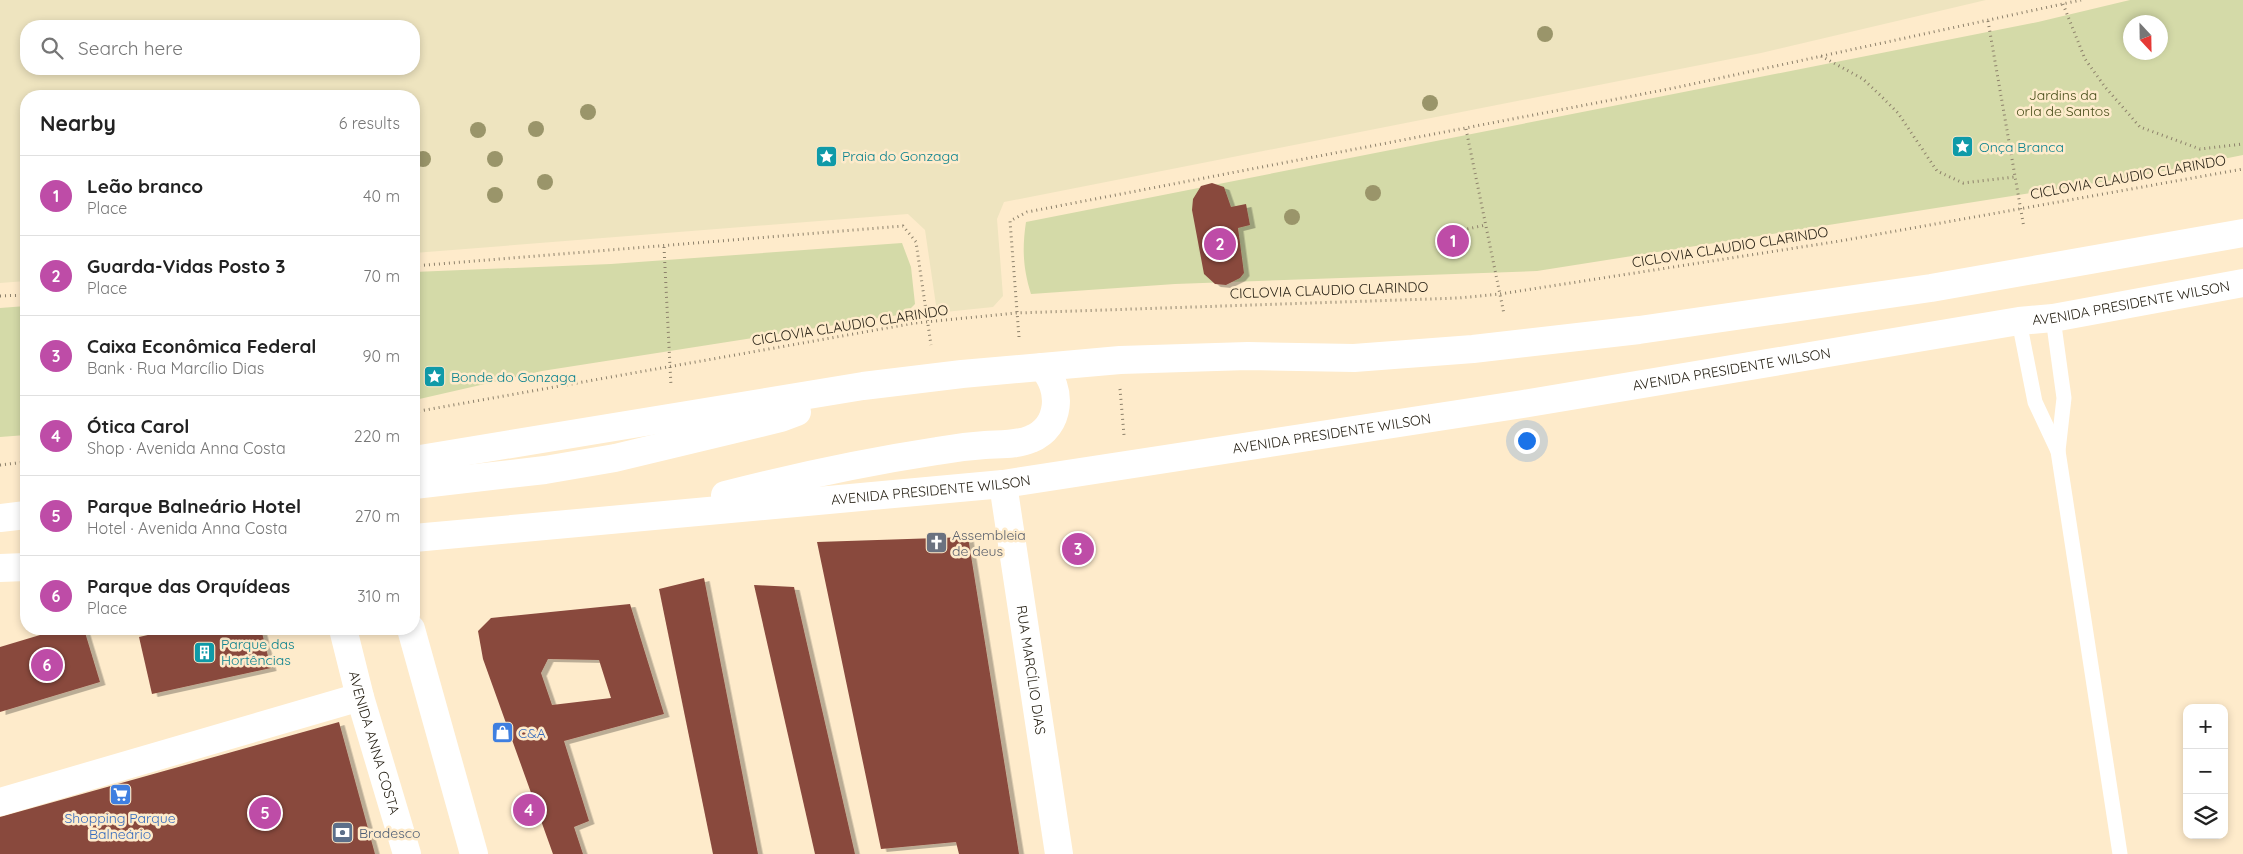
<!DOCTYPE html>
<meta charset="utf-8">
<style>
body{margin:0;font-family:Quicksand,sans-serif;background:#f6f6f6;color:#222}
.controls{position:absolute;right:15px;bottom:15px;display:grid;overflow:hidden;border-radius:10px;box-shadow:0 2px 8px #0003}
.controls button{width:45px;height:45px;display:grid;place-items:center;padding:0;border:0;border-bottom:1px solid #e0e0e0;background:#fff;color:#222;font:25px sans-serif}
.compass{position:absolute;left:2123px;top:15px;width:45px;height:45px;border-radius:50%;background:#fff;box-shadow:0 2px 8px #0003;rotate:158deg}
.you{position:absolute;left:1526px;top:440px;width:18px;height:18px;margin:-12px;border:4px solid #fff;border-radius:50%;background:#1a73e8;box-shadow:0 0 0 8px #1a73e833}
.badge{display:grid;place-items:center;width:32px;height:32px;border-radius:50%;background:#be4ca7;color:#fff;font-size:16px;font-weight:700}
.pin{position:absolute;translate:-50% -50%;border:2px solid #fff;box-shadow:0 1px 5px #0006}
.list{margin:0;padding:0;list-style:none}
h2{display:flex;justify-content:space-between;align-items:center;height:65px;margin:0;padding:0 20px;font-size:21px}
h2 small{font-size:16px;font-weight:400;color:#767676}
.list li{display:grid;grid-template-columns:32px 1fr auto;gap:15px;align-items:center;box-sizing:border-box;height:80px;padding:0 20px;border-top:1px solid #e0e0e0}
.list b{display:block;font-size:19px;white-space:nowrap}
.list p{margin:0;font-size:16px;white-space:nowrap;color:#767676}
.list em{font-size:16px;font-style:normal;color:#767676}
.icon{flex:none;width:28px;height:28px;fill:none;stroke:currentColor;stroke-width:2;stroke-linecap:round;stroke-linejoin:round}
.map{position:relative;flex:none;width:2243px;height:854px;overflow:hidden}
.search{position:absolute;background:#fff;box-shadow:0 2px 8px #0003;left:20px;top:20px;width:400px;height:55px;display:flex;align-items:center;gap:12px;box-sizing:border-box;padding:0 18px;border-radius:20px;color:#767676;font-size:19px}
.panel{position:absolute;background:#fff;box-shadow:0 2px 8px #0003;left:20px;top:90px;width:400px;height:545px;border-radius:20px}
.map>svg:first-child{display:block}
.green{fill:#d4daa8;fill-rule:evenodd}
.sand{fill:#eee4bf;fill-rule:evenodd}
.building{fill:#89493d;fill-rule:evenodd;filter:url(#shadow)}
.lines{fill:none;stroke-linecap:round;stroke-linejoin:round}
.path{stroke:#8d816b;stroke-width:3;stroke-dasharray:1 4;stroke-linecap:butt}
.service{stroke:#fff;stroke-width:15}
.minor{stroke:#fff;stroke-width:28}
.secondary{stroke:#fff;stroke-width:28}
.primary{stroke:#fff;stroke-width:28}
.tree{fill:#9a956a}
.labels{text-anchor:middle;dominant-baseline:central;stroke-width:5;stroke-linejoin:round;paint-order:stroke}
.park-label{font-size:14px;fill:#494e1b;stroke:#feebcb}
.culture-label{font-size:14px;fill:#0d838f;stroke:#feebcb;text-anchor:start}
.street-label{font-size:14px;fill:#211b0f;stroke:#feebcb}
.worship-label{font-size:14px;fill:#5b616d;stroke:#feebcb;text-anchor:start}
.shop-label{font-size:14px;fill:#366cbe;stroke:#feebcb;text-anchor:start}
.service-label{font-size:14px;fill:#4e5e75;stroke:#feebcb;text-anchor:start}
</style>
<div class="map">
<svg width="2243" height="854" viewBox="0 0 2243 854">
<defs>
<filter id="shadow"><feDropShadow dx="5.5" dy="3" stdDeviation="0" flood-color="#0004"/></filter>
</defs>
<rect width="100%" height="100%" fill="#feebcb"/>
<g class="green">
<path d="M2130,0H2243V155L2133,177L1537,271L1175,284L1031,294C1023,268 1022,249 1026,222L2038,22ZM2130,22H2160V52H2130Z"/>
<path d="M902,243L911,267L915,304L905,314L542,371L415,400L414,272L611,264Z"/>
<path d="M26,306V435L0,437V308Z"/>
</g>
<path class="sand" d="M0,0H1986L1761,53L1004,202L997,219L1003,296L993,307L945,312L936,305L925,230L908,214L414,253V96H26V281L0,283ZM26,26H414V69H26Z"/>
<g class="building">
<path d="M1212,183L1224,187L1231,207L1246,204L1250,225L1238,228L1244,273L1240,278L1226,285L1215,284L1204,274L1192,210L1193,199L1201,186Z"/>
<path d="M968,537L1019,854H959L956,842L881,849L817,542Z"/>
<path d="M704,578L758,854H713L659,589Z"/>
<path d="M754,585L794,587L855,854H815Z"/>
<path d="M630,604L664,714L564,741L589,821L574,827L583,854H553L483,659L478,631L491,618ZM548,659L599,660L611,698L552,705L541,673Z"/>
<path d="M60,629H84L100,682L0,712V647Z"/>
<path d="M174,629H261L271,668L152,694L139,637Z"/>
<path d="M339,722L375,854H0V817Z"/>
</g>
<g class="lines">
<g class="path">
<path d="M2063,4L2085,59L2105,87L2140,127L2200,149L2243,144"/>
<path d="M1988,21L2024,228"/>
<path d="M1821,56L1863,79L1880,95L1898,113L1937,171L1963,183L2014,177"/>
<path d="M1466,129L1504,314"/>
<path d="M1438,235L1486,225"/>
<path d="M664,247L671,386"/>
<path d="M414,266L903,226L916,242L931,345"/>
<path d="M0,296L26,295"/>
<path d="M1019,337L1010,221L1027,212L1674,88L2081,0"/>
<path d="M1120,389L1124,435"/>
<path d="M414,412L915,323L1016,313L1459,298L1500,294L1840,241L2243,169"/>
<path d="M0,465L26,462"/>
</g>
<g class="service">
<path d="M2053,318L2064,398L2058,451L2120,854"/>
<path d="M2019,321L2035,402L2058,451"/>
</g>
<g class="minor">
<path id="s1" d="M1003,484L1059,854"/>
<path d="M0,802L360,697"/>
</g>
<g class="secondary">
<path id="s2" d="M343,629L360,697L407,854"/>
<path d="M411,629L474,854"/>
</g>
<g class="primary">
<path d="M414,460L863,386L962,374L1120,360L1248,356L1354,358L1473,349L1639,330L1931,288L2243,233"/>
<path d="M414,485L545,470L615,458L781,418L797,412"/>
<path d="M725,495C795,477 865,462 937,451C953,448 969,446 985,445C1000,444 1017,445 1031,439C1061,427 1063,388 1042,367"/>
<path d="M0,518L26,515"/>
<path id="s3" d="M414,538L1003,484L1523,404L2019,321L2053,318L2243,283"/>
<path d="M0,568L26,567"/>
</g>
</g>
<g class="tree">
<circle cx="1545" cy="34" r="8"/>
<circle cx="1430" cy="103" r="8"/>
<circle cx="588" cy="112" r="8"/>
<circle cx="536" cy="129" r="8"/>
<circle cx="478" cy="130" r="8"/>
<circle cx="423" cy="159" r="8"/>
<circle cx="495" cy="159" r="8"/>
<circle cx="545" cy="182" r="8"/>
<circle cx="1373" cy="193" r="8"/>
<circle cx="495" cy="195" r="8"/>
<circle cx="1292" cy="217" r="8"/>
</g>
<defs>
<symbol id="sight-square" viewBox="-11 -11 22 22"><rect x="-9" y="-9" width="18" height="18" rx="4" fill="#0f9aa8" stroke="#feebcb"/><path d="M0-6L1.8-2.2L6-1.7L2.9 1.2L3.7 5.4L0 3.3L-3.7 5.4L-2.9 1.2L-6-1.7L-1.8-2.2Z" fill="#fff"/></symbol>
<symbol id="church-square" viewBox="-11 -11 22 22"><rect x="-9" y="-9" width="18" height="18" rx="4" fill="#6b7280" stroke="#feebcb"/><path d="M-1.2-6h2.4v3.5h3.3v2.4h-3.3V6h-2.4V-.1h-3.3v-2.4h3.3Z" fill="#fff"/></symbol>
<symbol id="building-square" viewBox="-11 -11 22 22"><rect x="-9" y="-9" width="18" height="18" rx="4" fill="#0f9aa8" stroke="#feebcb"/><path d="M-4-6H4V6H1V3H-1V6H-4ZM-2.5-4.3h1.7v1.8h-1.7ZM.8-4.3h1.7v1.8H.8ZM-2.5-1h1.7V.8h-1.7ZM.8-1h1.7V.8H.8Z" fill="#fff"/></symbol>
<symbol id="shop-square" viewBox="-11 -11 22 22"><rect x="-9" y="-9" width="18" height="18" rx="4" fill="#3f7fe0" stroke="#feebcb"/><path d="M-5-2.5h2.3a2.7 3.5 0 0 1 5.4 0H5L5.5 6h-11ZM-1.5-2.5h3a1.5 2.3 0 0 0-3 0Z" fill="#fff"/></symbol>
<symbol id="supermarket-square" viewBox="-11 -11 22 22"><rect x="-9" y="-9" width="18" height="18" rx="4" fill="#3f7fe0" stroke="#feebcb"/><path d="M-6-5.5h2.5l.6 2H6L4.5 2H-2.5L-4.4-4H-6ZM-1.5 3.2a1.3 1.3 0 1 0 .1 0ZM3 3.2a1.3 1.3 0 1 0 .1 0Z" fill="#fff"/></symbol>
<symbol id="bank-square" viewBox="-11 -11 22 22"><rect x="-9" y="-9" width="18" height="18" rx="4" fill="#5c6f8a" stroke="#feebcb"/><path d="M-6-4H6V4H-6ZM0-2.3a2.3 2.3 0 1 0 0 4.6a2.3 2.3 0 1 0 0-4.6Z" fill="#fff"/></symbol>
</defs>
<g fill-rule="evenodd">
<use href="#sight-square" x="1950" y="134" width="25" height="25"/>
<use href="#sight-square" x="814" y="144" width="25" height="25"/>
<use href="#sight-square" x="422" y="364" width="25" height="25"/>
<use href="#church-square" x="924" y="530" width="25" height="25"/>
<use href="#building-square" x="192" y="640" width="25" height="25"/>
<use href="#shop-square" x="490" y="720" width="25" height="25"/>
<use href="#supermarket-square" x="108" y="782" width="25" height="25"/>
<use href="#bank-square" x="330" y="820" width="25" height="25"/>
</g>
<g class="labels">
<g class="park-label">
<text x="2063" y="95">Jardins da<tspan x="2063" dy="16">orla de Santos</tspan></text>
</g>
<g class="culture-label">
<text x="1979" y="147">Onça Branca</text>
<text x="842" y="156">Praia do Gonzaga</text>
<text x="451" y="377">Bonde do Gonzaga</text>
<text x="221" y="644">Parque das<tspan x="221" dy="16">Hortências</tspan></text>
</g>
<g class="street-label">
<text transform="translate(2128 177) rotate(-10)">CICLOVIA CLAUDIO CLARINDO</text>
<text transform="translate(1730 247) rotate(-9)">CICLOVIA CLAUDIO CLARINDO</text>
<text transform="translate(1329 290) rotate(-2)">CICLOVIA CLAUDIO CLARINDO</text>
<text stroke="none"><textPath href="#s3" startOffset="1734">AVENIDA PRESIDENTE WILSON</textPath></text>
<text transform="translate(850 325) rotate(-9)">CICLOVIA CLAUDIO CLARINDO</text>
<text stroke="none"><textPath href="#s3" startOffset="1329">AVENIDA PRESIDENTE WILSON</textPath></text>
<text stroke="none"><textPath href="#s3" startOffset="924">AVENIDA PRESIDENTE WILSON</textPath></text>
<text stroke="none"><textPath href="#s3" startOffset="519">AVENIDA PRESIDENTE WILSON</textPath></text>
<text stroke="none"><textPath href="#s1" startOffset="188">RUA MARCÍLIO DIAS</textPath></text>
<text stroke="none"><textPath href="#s2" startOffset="118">AVENIDA ANNA COSTA</textPath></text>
</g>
<g class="worship-label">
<text x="952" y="535">Assembleia<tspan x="952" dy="16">de deus</tspan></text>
</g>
<g class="shop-label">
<text x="518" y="733">C&amp;A</text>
<text x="120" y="818" text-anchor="middle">Shopping Parque<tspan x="120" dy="16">Balneário</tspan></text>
</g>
<g class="service-label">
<text x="359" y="833">Bradesco</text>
</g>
</g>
</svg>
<div class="controls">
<button>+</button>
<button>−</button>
<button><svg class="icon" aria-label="layers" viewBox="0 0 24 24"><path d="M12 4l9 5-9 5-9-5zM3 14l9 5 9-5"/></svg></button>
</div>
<svg class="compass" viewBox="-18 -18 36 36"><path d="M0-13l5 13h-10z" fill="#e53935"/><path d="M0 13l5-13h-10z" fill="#767676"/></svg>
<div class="you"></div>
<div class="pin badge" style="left:1453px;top:241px">1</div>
<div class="pin badge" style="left:1220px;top:244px">2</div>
<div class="pin badge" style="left:1078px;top:549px">3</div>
<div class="pin badge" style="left:529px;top:810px">4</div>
<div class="pin badge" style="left:265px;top:813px">5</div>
<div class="pin badge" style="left:47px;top:665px">6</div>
<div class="search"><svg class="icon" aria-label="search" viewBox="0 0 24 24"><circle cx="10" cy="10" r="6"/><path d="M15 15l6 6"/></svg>Search here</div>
<section class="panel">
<h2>Nearby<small>6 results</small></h2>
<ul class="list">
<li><span class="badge">1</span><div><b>Leão branco</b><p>Place</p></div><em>40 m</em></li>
<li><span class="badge">2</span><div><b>Guarda-Vidas Posto 3</b><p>Place</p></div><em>70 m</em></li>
<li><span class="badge">3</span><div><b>Caixa Econômica Federal</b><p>Bank · Rua Marcílio Dias</p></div><em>90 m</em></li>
<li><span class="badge">4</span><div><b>Ótica Carol</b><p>Shop · Avenida Anna Costa</p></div><em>220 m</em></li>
<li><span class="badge">5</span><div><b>Parque Balneário Hotel</b><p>Hotel · Avenida Anna Costa</p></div><em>270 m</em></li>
<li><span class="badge">6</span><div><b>Parque das Orquídeas</b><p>Place</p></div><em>310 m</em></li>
</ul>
</section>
</div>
